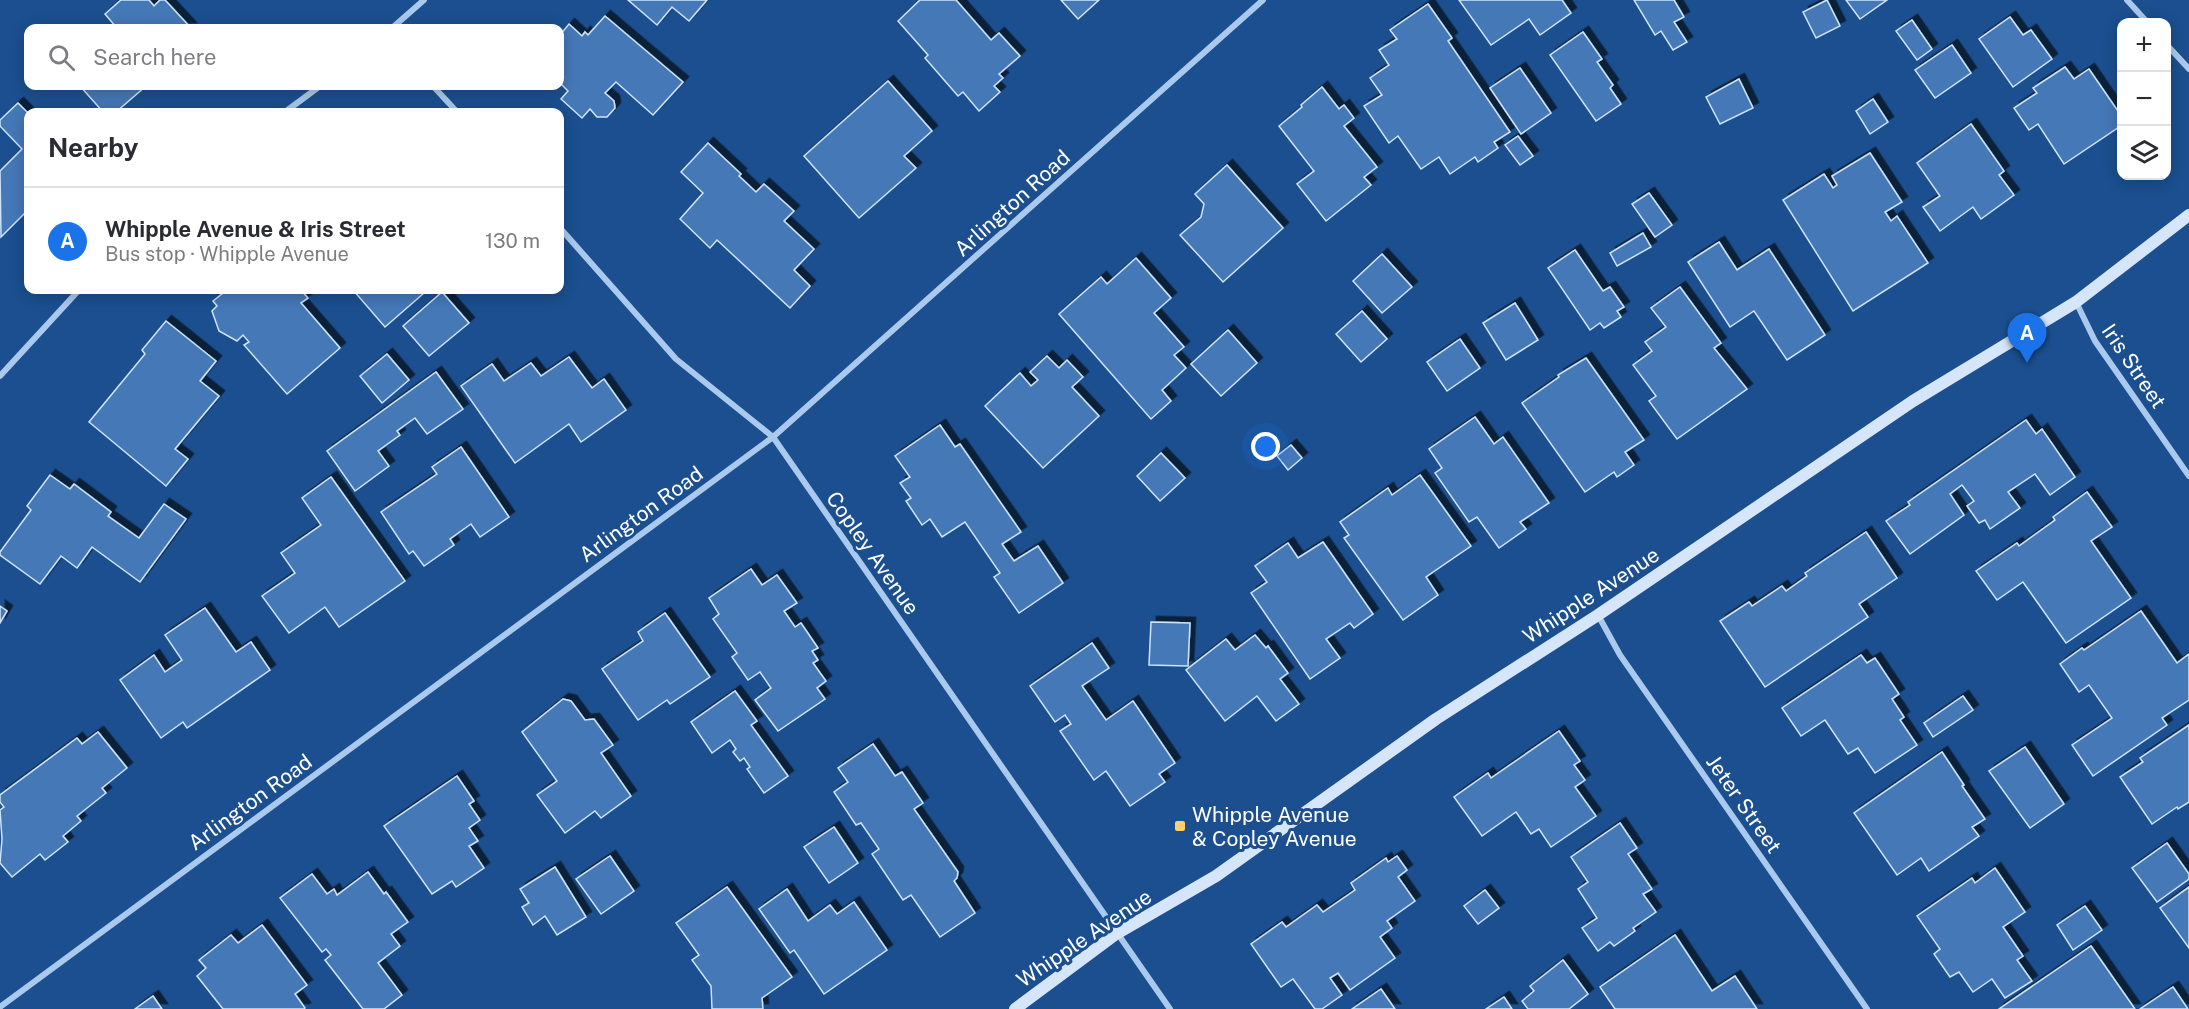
<!DOCTYPE html>
<meta charset="utf-8">
<style>
body{margin:0;font-family:"Public Sans",sans-serif;background:#f7f7f7;color:#2b2b33}
.controls{position:absolute;right:18px;top:18px;display:grid;overflow:hidden;border-radius:12px;box-shadow:0 3px 15px #0003}
.controls button{width:54px;height:54px;display:grid;place-items:center;padding:0;border:0;border-bottom:2px solid #e1e1e2;background:#fff;color:#2b2b33;font:30px sans-serif}
.you{position:absolute;left:1266px;top:447px;width:21px;height:21px;margin:-15px;border:4px solid #fff;border-radius:50%;background:#1a73e8;box-shadow:0 0 0 9px #1a73e833}
.badge{display:grid;place-items:center;width:39px;height:39px;border-radius:50%;background:#1a73e8;color:#fff;font-size:20px;font-weight:700}
.pin{position:absolute;translate:-50% -50px;filter:drop-shadow(0 2px 3px #0008)}
.pin::after{content:'';position:absolute;top:32px;width:21px;height:18px;background:inherit;clip-path:polygon(0 0,100% 0,50% 100%)}
.list{margin:0;padding:0;list-style:none}
h2{display:flex;justify-content:space-between;align-items:center;height:78px;margin:0;padding:0 24px;font-size:26px}
h2 small{font-size:20px;font-weight:400;color:#7c7c81}
.list li{display:grid;grid-template-columns:39px 1fr auto;gap:18px;align-items:center;box-sizing:border-box;height:108px;padding:0 24px;border-top:2px solid #e1e1e2}
.list b{display:block;font-size:22px;white-space:nowrap}
.list p{margin:0;font-size:20px;white-space:nowrap;color:#7c7c81}
.list em{font-size:20px;font-style:normal;color:#7c7c81}
.icon{flex:none;width:33px;height:33px;fill:none;stroke:currentColor;stroke-width:2;stroke-linecap:round;stroke-linejoin:round}
.map{position:relative;flex:none;width:2189px;height:1009px;overflow:hidden}
.search{position:absolute;background:#fff;box-shadow:0 3px 15px #0003;left:24px;top:24px;width:540px;height:66px;display:flex;align-items:center;gap:15px;box-sizing:border-box;padding:0 21px;border-radius:12px;color:#7c7c81;font-size:22px}
.panel{position:absolute;background:#fff;box-shadow:0 3px 15px #0003;left:24px;top:108px;width:540px;height:186px;border-radius:12px}
.map>svg:first-child{display:block}
.building{fill:#4478b7;stroke:#cfe3fa;stroke-width:1.5;filter:url(#shadow)}
.lines{fill:none;stroke-linecap:round;stroke-linejoin:round}
.street{stroke:#a9c9ee;stroke-width:6}
.secondary{stroke:#d6e6fa;stroke-width:12}
.poi-dot{fill:#ffd166;stroke:#1b4f8f;stroke-width:2}
.labels{text-anchor:middle;dominant-baseline:central;stroke-width:6;stroke-linejoin:round;paint-order:stroke}
.street-label{font-size:21px;fill:#fff;stroke:#1b4f8f}
.poi-label{font-size:21px;fill:#fff;stroke:#1b4f8f;text-anchor:start}
</style>
<div class="map">
<svg width="2189" height="1009" viewBox="0 0 2189 1009">
<defs>
<filter id="shadow"><feDropShadow dx="5.5" dy="-5.5" stdDeviation="0" flood-color="#0009"/></filter>
</defs>
<rect width="100%" height="100%" fill="#1b4f8f"/>
<g class="building">
<path d="M121,0H149L154,6L160,0H165L191,28H113L116,27L105,14Z"/>
<path d="M628,0H707L689,21L672,7L657,25Z"/>
<path d="M920,0H956L991,40L999,33L1020,56L999,74L1003,78L994,86L1000,92L979,111L963,92L958,96L925,58L928,55L898,21Z"/>
<path d="M1061,0H1099L1078,19Z"/>
<path d="M1459,0H1562L1571,13L1540,35L1529,19L1491,45Z"/>
<path d="M1634,0H1674L1684,17L1674,22L1687,42L1673,50L1661,31L1655,35Z"/>
<path d="M1827,0L1840,26L1816,38L1803,12Z"/>
<path d="M1846,0H1887L1860,19Z"/>
<path d="M1428,4L1452,38L1448,41L1510,132L1494,142L1498,148L1478,162L1475,157L1450,174L1439,157L1421,169L1398,136L1389,143L1364,106L1382,95L1370,78L1389,65L1379,50L1397,39L1390,30Z"/>
<path d="M605,16L683,82L653,115L616,82L605,93L614,101L615,108L607,117H597L590,109L582,118L561,99L568,91L560,83V35L569,24L582,36L585,32L588,35Z"/>
<path d="M2010,17L2023,35L2031,30L2052,59L2013,87L1979,39Z"/>
<path d="M1912,20L1932,49L1917,60L1896,31Z"/>
<path d="M1583,32L1602,59L1597,62L1613,85L1610,88L1621,104L1596,121L1550,55Z"/>
<path d="M1952,45L1971,73L1935,98L1915,70Z"/>
<path d="M2065,67L2074,79L2089,69L2122,117V125L2064,164L2038,124L2029,130L2014,108L2037,93L2033,88Z"/>
<path d="M1520,68L1551,113L1521,134L1490,88Z"/>
<path d="M1739,79L1753,108L1720,124L1706,97Z"/>
<path d="M888,81L932,131L904,156L916,168L859,218L804,156Z"/>
<path d="M80,86H146L116,112H103Z"/>
<path d="M1322,87L1339,109L1344,105L1354,118L1344,126L1377,167L1364,177L1371,185L1326,221L1297,184L1314,171L1279,126L1302,107L1301,105Z"/>
<path d="M1873,99L1888,122L1870,134L1856,111Z"/>
<path d="M18,103L28,113V210L1,237L0,171L22,149L0,126V120Z"/>
<path d="M1971,124L2004,171L1999,175L2014,195L1981,219L1973,207L1940,231L1923,207L1940,196L1917,163Z"/>
<path d="M1518,136L1533,156L1520,165L1505,145Z"/>
<path d="M708,143L741,174L739,176L756,192L764,184L794,211L784,221L814,249L794,270L810,286L790,308L717,240L710,248L680,219L703,193L681,172Z"/>
<path d="M1870,153L1902,202L1885,212L1891,221L1897,216L1928,263L1853,311L1783,200L1824,174L1833,188L1837,185L1832,176Z"/>
<path d="M1227,165L1283,228L1223,282L1180,235L1201,217L1204,204L1195,194Z"/>
<path d="M1649,193L1672,225L1655,237L1632,204Z"/>
<path d="M1643,233L1651,247L1617,266L1610,253Z"/>
<path d="M1719,242L1737,270L1769,249L1825,335L1787,360L1754,311L1730,327L1688,262Z"/>
<path d="M1575,250L1603,291L1610,287L1624,307L1617,311L1621,317L1604,328L1600,323L1590,330L1548,268Z"/>
<path d="M1382,254L1412,287L1382,313L1353,281Z"/>
<path d="M1136,258L1171,298L1154,313L1184,347L1174,355L1186,368L1162,390L1171,401L1151,419L1059,314L1101,277L1107,284Z"/>
<path d="M1680,287L1721,343L1714,348L1747,389L1677,439L1649,401L1656,396L1633,365L1652,351L1645,342L1666,327L1651,308Z"/>
<path d="M227,290H301L308,298L301,303L340,348L287,394L244,345L249,342L243,335L237,341L219,331L212,311L217,306L213,301Z"/>
<path d="M353,290H421L424,293L385,327Z"/>
<path d="M442,292L469,323L429,356L403,326Z"/>
<path d="M1515,303L1538,340L1506,360L1483,323Z"/>
<path d="M1362,311L1387,339L1361,362L1336,334Z"/>
<path d="M166,321L216,361L200,381L219,396L175,449L188,459L166,486L89,422L145,354L142,350Z"/>
<path d="M1228,330L1257,363L1221,396L1191,364Z"/>
<path d="M1460,339L1480,368L1447,391L1427,362Z"/>
<path d="M387,354L409,380L382,403L360,376Z"/>
<path d="M1047,356L1059,368L1067,360L1083,377L1072,387L1099,416L1043,468L985,406L1020,373L1031,386L1038,380L1030,372Z"/>
<path d="M569,357L592,388L604,379L626,410L581,442L569,424L515,463L461,386L492,364L504,381L531,363L541,376Z"/>
<path d="M1586,358L1644,440L1625,452L1634,465L1617,477L1614,472L1585,492L1522,403L1559,377L1558,375Z"/>
<path d="M436,372L463,409L427,434L415,418L397,431L400,435L378,451L389,466L355,491L327,451Z"/>
<path d="M1475,417L1494,444L1503,437L1549,503L1520,522L1526,529L1499,548L1477,517L1469,522L1435,473L1442,468L1429,449Z"/>
<path d="M2026,420L2036,434L2042,429L2075,477L2050,495L2035,474L2008,492L2020,508L1990,529L1985,520L1979,523L1967,506L1974,501L1962,485L1950,494L1964,515L1910,554L1886,521L1910,505L1908,502Z"/>
<path d="M940,425L955,447L960,444L1021,532L1002,544L1014,561L1038,546L1063,583L1019,613L994,577L1000,573L965,522L942,537L930,519L922,525L906,501L911,498L900,483L910,477L895,456Z"/>
<path d="M1291,445L1302,458L1288,470L1277,456Z"/>
<path d="M461,447L509,517L480,537L471,524L450,539L454,545L424,566L413,551L409,554L381,512L437,474L432,467Z"/>
<path d="M1161,453L1185,478L1160,501L1137,476Z"/>
<path d="M50,475L70,489L74,484L111,512L108,516L139,538L164,504L186,519L140,582L92,547L77,568L61,556L40,584L0,555V552L31,510L27,506Z"/>
<path d="M1420,475L1471,546L1426,577L1438,595L1403,620L1344,538L1349,535L1340,522L1388,488L1392,495Z"/>
<path d="M331,477L405,581L339,627L325,607L289,633L262,596L295,573L281,553L321,525L302,498Z"/>
<path d="M2087,492L2112,527L2091,541L2131,598L2066,643L2023,582L1997,600L1976,571L2017,543L2019,546L2055,520L2053,517Z"/>
<path d="M1866,532L1897,578L1859,604L1868,617L1765,687L1720,621L1749,602L1752,606L1782,586L1786,591L1807,576L1805,573Z"/>
<path d="M1323,542L1373,614L1354,628L1350,623L1326,639L1340,658L1310,679L1251,593L1267,582L1255,566L1288,543L1298,558Z"/>
<path d="M751,569L762,585L777,575L797,603L784,611L795,627L801,623L818,648L812,651L818,660L813,663L826,681L817,688L825,699L778,731L755,700L771,688L760,672L748,680L732,657L737,653L713,619L719,614L709,598Z"/>
<path d="M0,606L7,611L0,623Z"/>
<path d="M205,608L236,652L251,642L270,670L187,728L183,722L161,738L120,680L154,655L165,672L182,660L165,635Z"/>
<path d="M2141,611L2177,663L2189,654V700L2162,718L2167,725L2093,776L2072,745L2112,718L2089,685L2079,692L2060,664L2082,648L2084,650Z"/>
<path d="M665,613L710,677L670,704L667,700L638,720L602,669L643,641L638,632Z"/>
<path d="M1151,622L1190,623L1188,666L1149,665Z"/>
<path d="M1255,635L1266,648L1268,646L1288,673L1280,679L1299,704L1276,721L1257,696L1225,721L1186,670L1226,639L1235,650Z"/>
<path d="M1092,643L1109,668L1082,686L1106,720L1133,701L1175,763L1159,774L1165,782L1130,806L1106,771L1094,780L1060,731L1071,724L1065,715L1055,722L1030,686Z"/>
<path d="M1861,655L1867,663L1875,658L1899,694L1892,699L1904,717L1900,720L1917,745L1875,773L1858,748L1848,754L1825,720L1801,736L1782,708Z"/>
<path d="M735,691L757,721L751,725L788,776L764,793L747,769L750,767L744,758L740,761L733,752L736,749L730,740L712,753L691,722Z"/>
<path d="M1963,696L1973,710L1933,737L1924,723Z"/>
<path d="M563,699L571,701L585,720L594,719L613,745L601,753L631,796L601,818L595,811L565,833L537,795L557,781L522,732Z"/>
<path d="M2189,725V802L2178,809L2177,807L2152,824L2120,777L2143,762L2140,758Z"/>
<path d="M1559,731L1580,761L1574,765L1585,780L1575,787L1596,816L1551,847L1539,829L1531,834L1516,812L1482,836L1454,797L1488,773L1491,778Z"/>
<path d="M98,732L127,768L102,788L106,793L77,816L81,821L63,836L68,842L45,860L40,854L12,877L0,863L2,839L0,810L4,807L0,802V795L77,738L82,744Z"/>
<path d="M873,744L895,776L902,772L923,803L914,809L958,872L957,878L954,881L975,913L940,937L911,895L903,900L872,854L879,849L861,823L856,825L834,792L848,782L838,768Z"/>
<path d="M2025,747L2064,804L2030,828L1989,771Z"/>
<path d="M1942,752L1964,785L1962,786L1985,819L1972,827L1979,836L1929,871L1921,858L1897,875L1854,813Z"/>
<path d="M457,776L474,801L469,804L480,820L469,828L478,841L469,846L484,868L456,887L452,881L432,894L384,826Z"/>
<path d="M1620,823L1637,848L1628,854L1652,889L1643,894L1656,912L1633,928L1635,931L1614,946L1610,942L1598,951L1582,928L1597,918L1578,889L1588,882L1571,857Z"/>
<path d="M834,827L858,863L829,883L804,847Z"/>
<path d="M2167,843L2189,874V879L2157,902L2132,868Z"/>
<path d="M610,856L634,891L601,914L576,879Z"/>
<path d="M1397,856L1407,870L1398,877L1415,901L1387,921L1392,928L1380,937L1395,958L1350,990L1338,973L1330,978L1342,995L1322,1009H1315L1293,979L1281,987L1251,944L1282,922L1286,927L1317,905L1323,912L1355,890L1351,883L1386,858L1388,862Z"/>
<path d="M555,867L586,917L557,935L545,916L533,925L522,907L529,903L520,889Z"/>
<path d="M1995,868L2025,912L2003,927L2023,956L2017,960L2032,981L2005,998L1992,979L1973,992L1959,972L1950,977L1934,954L1940,949L1917,916L1972,878L1975,883Z"/>
<path d="M368,872L384,894L386,892L408,922L391,934L400,946L378,963L402,995L384,1009H363L325,960L331,955L326,949L322,952L280,898L312,874L327,894L334,889L337,895Z"/>
<path d="M727,887L792,977L762,998L763,1009H712L711,986L692,960L699,955L676,923Z"/>
<path d="M2189,887V948L2160,908Z"/>
<path d="M787,889L808,921L830,905L837,914L854,902L887,950L824,994L794,950L790,953L759,909Z"/>
<path d="M1485,890L1499,908L1478,924L1464,906Z"/>
<path d="M2085,906L2102,930L2073,950L2057,925Z"/>
<path d="M262,925L307,985L295,994L305,1008L304,1009H223L197,976L206,968L199,960L231,935L238,943Z"/>
<path d="M1675,935L1712,991L1735,976L1757,1009H1615L1600,987Z"/>
<path d="M2091,946L2135,1009H1999Z"/>
<path d="M1563,960L1588,994L1569,1009H1528L1522,1001L1534,991L1530,986Z"/>
<path d="M2173,987L2188,1009H2140Z"/>
<path d="M1381,989L1395,1009H1352Z"/>
<path d="M153,996L162,1009H135Z"/>
<path d="M1504,997L1512,1009H1486Z"/>
</g>
<g class="lines">
<g class="street">
<path d="M2127,0L2147,22"/>
<path d="M392,28L424,0"/>
<path d="M2166,44L2189,69"/>
<path d="M433,86L457,112"/>
<path d="M285,112L320,86"/>
<path d="M560,228L676,359L773,437L1170,1009"/>
<path d="M2076,302L2095,341L2189,476"/>
<path d="M0,376L79,290"/>
<path d="M1598,615L1620,655L1867,1009"/>
<path d="M0,1007L773,437L1263,0"/>
</g>
<path class="secondary" d="M1015,1009L1116,934L1216,876L1436,719L1598,615L1913,401L2076,302L2189,215"/>
</g>
<rect class="poi-dot" x="1174" y="820" width="12" height="12" rx="3"/>
<g class="labels">
<g class="street-label">
<text transform="translate(1012 203) rotate(-42)">Arlington Road</text>
<text transform="translate(2134 366) rotate(56)">Iris Street</text>
<text transform="translate(641 514) rotate(-36)">Arlington Road</text>
<text transform="translate(873 553) rotate(55)">Copley Avenue</text>
<text transform="translate(1591 595) rotate(-33)">Whipple Avenue</text>
<text transform="translate(250 802) rotate(-36)">Arlington Road</text>
<text transform="translate(1744 804) rotate(55)">Jeter Street</text>
<text transform="translate(1084 938) rotate(-34)">Whipple Avenue</text>
</g>
<g class="poi-label">
<text x="1192" y="814">Whipple Avenue<tspan x="1192" dy="24">&amp; Copley Avenue</tspan></text>
</g>
</g>
</svg>
<div class="controls">
<button>+</button>
<button>−</button>
<button><svg class="icon" aria-label="layers" viewBox="0 0 24 24"><path d="M12 4l9 5-9 5-9-5zM3 14l9 5 9-5"/></svg></button>
</div>
<div class="you"></div>
<div class="pin badge" style="left:2027px;top:363px">A</div>
<div class="search"><svg class="icon" aria-label="search" viewBox="0 0 24 24"><circle cx="10" cy="10" r="6"/><path d="M15 15l6 6"/></svg>Search here</div>
<section class="panel">
<h2>Nearby<small></small></h2>
<ul class="list">
<li><span class="badge">A</span><div><b>Whipple Avenue &amp; Iris Street</b><p>Bus stop · Whipple Avenue</p></div><em>130 m</em></li>
</ul>
</section>
</div>
